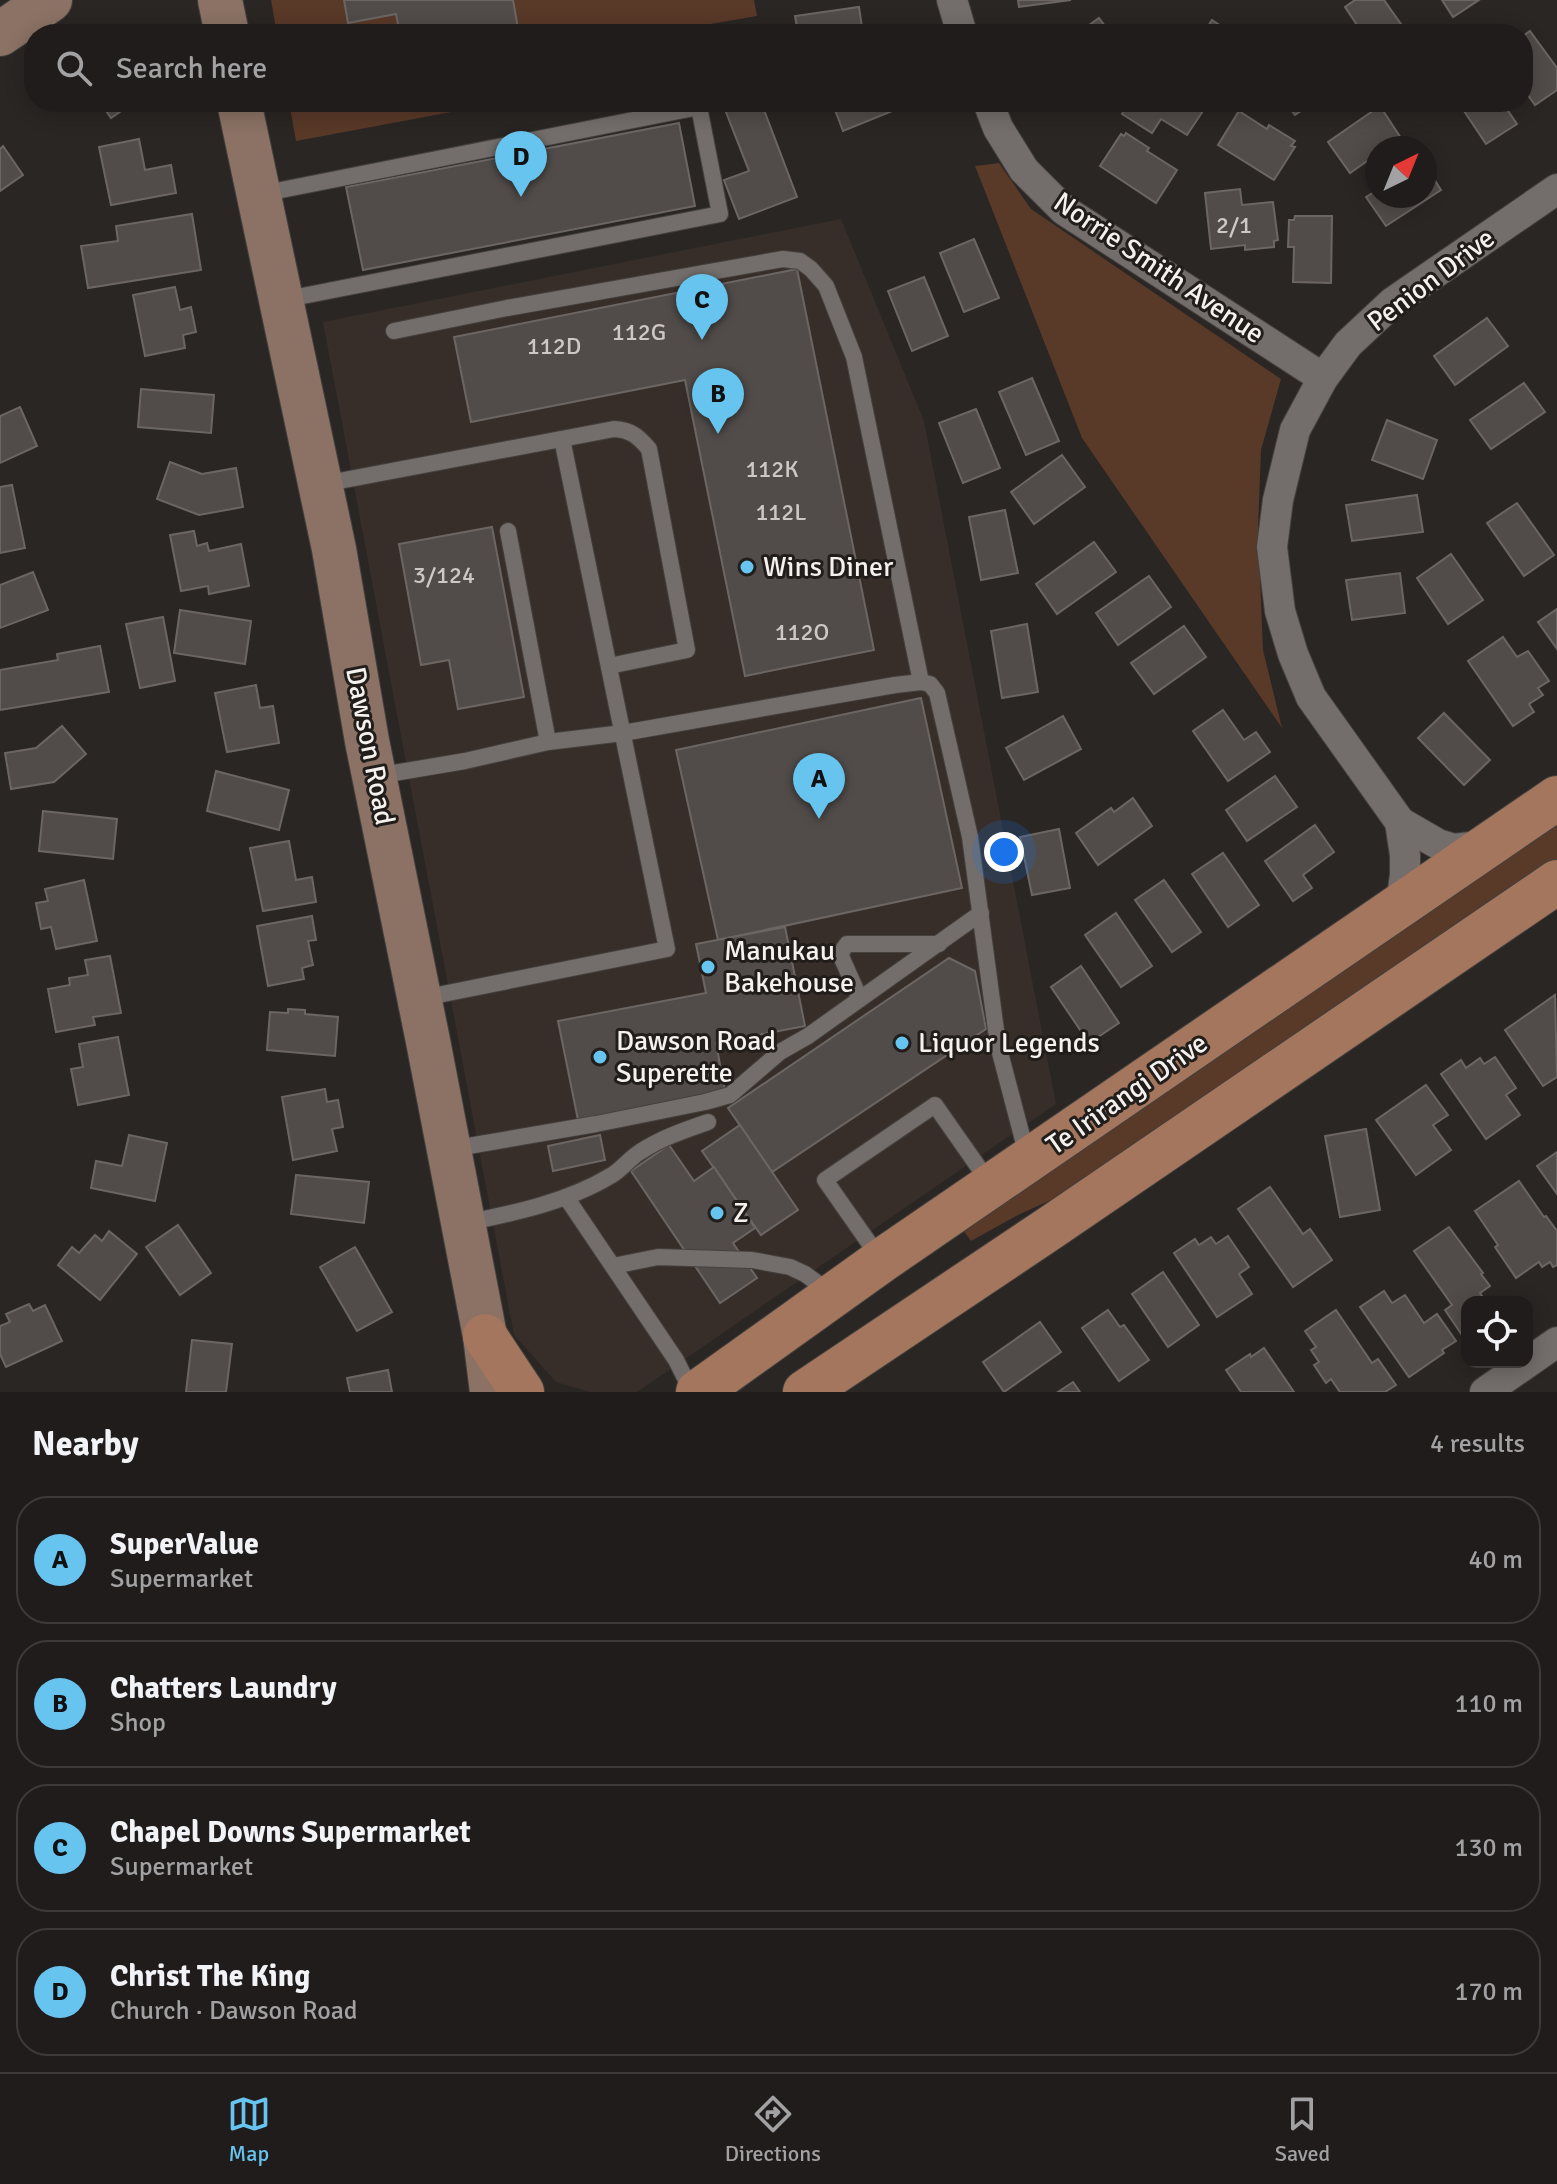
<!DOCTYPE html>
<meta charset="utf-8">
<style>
body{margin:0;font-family:Signika,sans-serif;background:#282524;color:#f1f3f6}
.controls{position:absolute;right:24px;bottom:24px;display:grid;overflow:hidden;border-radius:16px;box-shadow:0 4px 20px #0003}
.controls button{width:72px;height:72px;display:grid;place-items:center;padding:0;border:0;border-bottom:2px solid #3d3a3a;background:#201c1b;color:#f1f3f6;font:40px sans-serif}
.compass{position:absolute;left:1365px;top:136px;width:72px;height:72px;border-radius:50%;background:#201c1b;box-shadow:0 4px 20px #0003;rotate:43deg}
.you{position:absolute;left:1004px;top:852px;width:28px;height:28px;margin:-20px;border:6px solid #fff;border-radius:50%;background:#1a73e8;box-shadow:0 0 0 12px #1a73e833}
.badge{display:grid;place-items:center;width:52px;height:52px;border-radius:50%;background:#66c4ef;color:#111;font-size:26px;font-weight:700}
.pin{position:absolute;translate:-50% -66px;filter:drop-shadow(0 2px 4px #0008)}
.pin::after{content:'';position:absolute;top:42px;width:28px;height:24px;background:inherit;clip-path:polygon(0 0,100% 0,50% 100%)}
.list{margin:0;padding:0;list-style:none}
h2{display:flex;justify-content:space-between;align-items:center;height:104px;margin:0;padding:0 32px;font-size:34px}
h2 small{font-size:26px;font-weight:400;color:#a2a1a3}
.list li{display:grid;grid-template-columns:52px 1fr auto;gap:24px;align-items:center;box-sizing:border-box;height:128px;margin:0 16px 16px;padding:0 16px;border:2px solid #3d3a3a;border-radius:32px}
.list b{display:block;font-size:30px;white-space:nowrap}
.list p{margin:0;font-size:26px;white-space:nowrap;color:#a2a1a3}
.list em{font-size:26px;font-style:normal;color:#a2a1a3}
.icon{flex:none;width:44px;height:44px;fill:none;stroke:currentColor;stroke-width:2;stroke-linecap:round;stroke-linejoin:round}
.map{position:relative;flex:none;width:1557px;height:1392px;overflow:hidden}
.search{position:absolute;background:#201c1b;box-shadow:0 4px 20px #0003;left:24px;right:24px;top:24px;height:88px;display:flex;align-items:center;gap:20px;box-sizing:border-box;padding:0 28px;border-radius:32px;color:#a2a1a3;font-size:30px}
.sheet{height:680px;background:#201c1b}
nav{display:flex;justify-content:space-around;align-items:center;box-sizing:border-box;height:112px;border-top:2px solid #3d3a3a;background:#201c1b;font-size:22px;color:#a2a1a3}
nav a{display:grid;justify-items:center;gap:4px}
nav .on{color:#66c4ef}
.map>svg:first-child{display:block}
.built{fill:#382e29}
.green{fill:#593928}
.building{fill:#514c49;stroke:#6b6664;stroke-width:2}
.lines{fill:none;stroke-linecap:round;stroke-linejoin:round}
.lane-casing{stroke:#44413f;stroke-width:18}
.street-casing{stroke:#44413f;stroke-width:32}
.secondary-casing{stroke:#44413f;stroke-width:46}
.primary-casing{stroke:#44413f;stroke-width:46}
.lane{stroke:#736e6b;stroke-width:16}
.street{stroke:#736e6b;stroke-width:30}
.secondary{stroke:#8b7264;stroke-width:44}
.primary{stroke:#a3765d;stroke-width:44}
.poi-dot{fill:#66c4ef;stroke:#211d1b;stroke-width:3}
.labels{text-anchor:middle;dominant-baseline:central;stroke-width:6;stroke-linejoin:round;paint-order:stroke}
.number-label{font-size:24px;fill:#cbc8c6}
.street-label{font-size:28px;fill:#f4f1ef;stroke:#211d1b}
.poi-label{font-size:28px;fill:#f4f1ef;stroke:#211d1b;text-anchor:start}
</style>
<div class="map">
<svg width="1557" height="1392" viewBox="0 0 1557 1392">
<rect width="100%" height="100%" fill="#2a2624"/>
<path class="built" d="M841,219L924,421L1056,1104L637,1392H590L556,1382L514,1335L323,322Z"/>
<g class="green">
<path d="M271,0H754L757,16L652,34H277Z"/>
<path d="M289,102H505L296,141Z"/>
<path d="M999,163L1031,209L1281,379L1261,450L1258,528L1263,650L1282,728L1082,438L975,166Z"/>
<path d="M1557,824V859L1069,1192L1020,1214L971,1241L963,1230Z"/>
</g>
<g class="building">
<path d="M344,0H513L519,34H400L396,14L348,23Z"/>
<path d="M1018,0H1071L1019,7Z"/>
<path d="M1355,0H1384L1408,34H1363L1345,7Z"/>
<path d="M1442,0H1479L1453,17Z"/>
<path d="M859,7L863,34H798L795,16Z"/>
<path d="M1099,18L1111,34H1077Z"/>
<path d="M1212,20L1233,34H1203Z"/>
<path d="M1530,31L1557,68V90L1535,105L1523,88V36Z"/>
<path d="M100,102H134L111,118Z"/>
<path d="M722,102H761L797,197L739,219L724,180L749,171Z"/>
<path d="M832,102H892L895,110L843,131Z"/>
<path d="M1130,102H1209L1187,135L1161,119L1152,133L1122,114Z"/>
<path d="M1285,102H1314L1295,115Z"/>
<path d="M1458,102H1502L1517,124L1486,144Z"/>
<path d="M1380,106L1401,138L1386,148H1377V154L1350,173L1328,142Z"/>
<path d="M1239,111L1267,129L1269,125L1295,141L1291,146L1295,147L1274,180L1218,145Z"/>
<path d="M679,123L695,206L363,270L346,187Z"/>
<path d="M1126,133L1149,148L1147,151L1177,170L1156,203L1100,166L1121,134L1124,136Z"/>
<path d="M139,139L145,170L171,165L176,193L111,205L99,147Z"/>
<path d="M3,146L23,175L0,191V149Z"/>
<path d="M1425,165L1441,190L1386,226L1366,197L1377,190V196H1425Z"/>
<path d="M1240,189L1242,205L1273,202L1278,240L1274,241V247L1245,250V245L1211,249L1205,193Z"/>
<path d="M192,214L201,270L88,288L81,246L118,241L116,226Z"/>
<path d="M1295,216H1332L1331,283L1293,282L1294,247H1288L1289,220H1294Z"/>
<path d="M974,239L999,298L964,312L940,253Z"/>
<path d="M797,269L874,650L745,676L685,380L471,422L454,337Z"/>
<path d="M924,277L948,336L912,351L888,291Z"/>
<path d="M175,287L180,310L191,307L196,332L183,335L185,348L145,356L133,295Z"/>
<path d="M1487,318L1508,346L1455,385L1434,356Z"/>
<path d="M1032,378L1059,441L1026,455L999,392Z"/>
<path d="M1524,383L1545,412L1491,449L1470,420Z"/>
<path d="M141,389L214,395L211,433L138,427Z"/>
<path d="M20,407L37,446L0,463V416Z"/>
<path d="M976,409L1000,468L963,483L939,423Z"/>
<path d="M1387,420L1437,440L1423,479L1372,460Z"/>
<path d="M1062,455L1085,487L1034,524L1011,492Z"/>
<path d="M170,462L202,474L236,468L243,507L199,515L157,499Z"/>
<path d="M12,485L25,548L0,553V487Z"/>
<path d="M1417,495L1423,532L1352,541L1346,505Z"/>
<path d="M1517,503L1554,555L1524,576L1487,523Z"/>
<path d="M1005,510L1018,573L981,580L969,517Z"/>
<path d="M492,527L524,697L458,709L449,660L421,665L399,544Z"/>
<path d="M194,531L197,546L207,543L209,551L241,544L249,586L209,594L208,586L181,591L170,535Z"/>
<path d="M1094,542L1116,572L1057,614L1036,584Z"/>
<path d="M1451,554L1483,600L1448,624L1417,578Z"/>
<path d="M33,572L48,610L0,628V585Z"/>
<path d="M1400,573L1405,613L1352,620L1346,580Z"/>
<path d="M1149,576L1171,607L1118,645L1096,613Z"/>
<path d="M1557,609V649L1538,622Z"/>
<path d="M180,610L251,621L245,664L174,653Z"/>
<path d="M163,617L175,681L140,688L126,624Z"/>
<path d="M1027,624L1038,692L1002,698L991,631Z"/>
<path d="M1184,626L1206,657L1154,694L1131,663Z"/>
<path d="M1503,637L1517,657L1528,651L1549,681L1538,688L1543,695L1529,704L1534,712L1513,726L1468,661Z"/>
<path d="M100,646L109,692L0,710V670L58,660L57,654Z"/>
<path d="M256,685L260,708L273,706L279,743L227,752L215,693Z"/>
<path d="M921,698L962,888L718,940L676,750Z"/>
<path d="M1223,710L1244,740L1256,732L1270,752L1228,781L1193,731Z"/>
<path d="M1444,713L1490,760L1464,785L1418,738Z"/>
<path d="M1063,716L1081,749L1024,780L1006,748Z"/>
<path d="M62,726L86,754L54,782L11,789L5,753L36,748Z"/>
<path d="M216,771L289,790L279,830L207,811Z"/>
<path d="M1275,776L1297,807L1247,841L1226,810Z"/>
<path d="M1133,798L1152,826L1098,865L1076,833L1111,808L1114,812Z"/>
<path d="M43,811L117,819L113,859L39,851Z"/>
<path d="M1315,825L1334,852L1303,875L1312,888L1293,901L1265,861Z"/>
<path d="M1059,829L1070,888L1032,895L1020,837Z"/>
<path d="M289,841L296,880L312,877L316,902L263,911L250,848Z"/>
<path d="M1223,853L1259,905L1228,927L1192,874Z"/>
<path d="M84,880L97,941L56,949L51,927L41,929L36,903L48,901L45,889Z"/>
<path d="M1164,880L1201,932L1172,952L1135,900Z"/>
<path d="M1116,913L1152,966L1121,987L1085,935Z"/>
<path d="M312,916L316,940L308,941L313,965L302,968L304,979L268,986L257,926Z"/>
<path d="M785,927L805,1026L716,1043L725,1091L578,1120L558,1021L706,993L696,944Z"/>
<path d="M110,956L121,1013L93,1017L95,1025L56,1032L48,989L70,985L69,978L88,975L85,960Z"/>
<path d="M949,958L975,971L986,1029L772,1172L728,1108Z"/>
<path d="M1081,966L1119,1023L1089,1043L1051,987Z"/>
<path d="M1555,995L1557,1077L1543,1086L1505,1030Z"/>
<path d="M288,1009L305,1010V1014L338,1017L335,1056L267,1050L270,1012L288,1013Z"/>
<path d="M118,1037L129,1095L78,1105L71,1069L83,1067L79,1044Z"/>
<path d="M1495,1057L1516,1088L1506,1095L1520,1115L1486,1139L1441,1074L1461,1060L1466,1068L1480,1058L1484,1064Z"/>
<path d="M1426,1085L1448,1115L1433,1125L1451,1150L1416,1175L1376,1120Z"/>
<path d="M325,1089L327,1102L338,1100L343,1127L332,1129L337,1151L293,1160L282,1097Z"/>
<path d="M740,1125L798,1210L761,1235L702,1151Z"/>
<path d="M1366,1129L1380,1210L1340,1217L1325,1136Z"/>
<path d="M129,1135L167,1143L155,1201L91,1188L96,1161L122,1166Z"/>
<path d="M600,1135L605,1160L553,1171L548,1146Z"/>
<path d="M669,1145L694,1181L714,1167L755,1228L733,1243L757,1278L720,1303L631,1171Z"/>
<path d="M1557,1152V1194L1537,1166Z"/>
<path d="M296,1175L369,1182L364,1223L291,1214Z"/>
<path d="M1519,1181L1544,1217L1546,1216L1557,1231V1265L1553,1267L1550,1262L1542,1267L1539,1262L1516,1278L1495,1247L1498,1245L1475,1211Z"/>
<path d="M1270,1187L1303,1234L1310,1229L1332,1260L1293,1287L1238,1209Z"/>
<path d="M178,1225L211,1273L180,1295L146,1247Z"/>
<path d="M1449,1227L1483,1273L1481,1274L1490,1286L1480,1293L1486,1302H1467V1335L1464,1338L1445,1310L1452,1305L1414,1251Z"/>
<path d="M109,1231L137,1254L100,1300L58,1265L72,1247L79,1253L95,1235L102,1241Z"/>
<path d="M1228,1236L1249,1267L1239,1274L1252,1294L1217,1317L1174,1253L1195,1239L1199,1245L1211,1237L1216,1244Z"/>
<path d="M355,1247L392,1312L357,1331L320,1267Z"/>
<path d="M1163,1272L1199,1325L1168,1347L1132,1294Z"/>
<path d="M1384,1291L1392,1303L1405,1295L1424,1323L1437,1314L1456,1341L1442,1350L1444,1353L1409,1377L1360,1307Z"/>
<path d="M29,1304L33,1311L45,1305L62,1341L6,1367L0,1354V1326L10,1322L6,1314Z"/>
<path d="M1108,1310L1120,1327L1124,1325L1149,1360L1119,1381L1082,1328Z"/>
<path d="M1336,1310L1372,1363L1378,1359L1396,1385L1385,1392H1340L1331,1379L1326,1383L1314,1365L1319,1362L1311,1350L1316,1347L1305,1331Z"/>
<path d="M1040,1322L1061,1352L1004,1392L983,1362Z"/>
<path d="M192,1340L232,1344L226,1392H186Z"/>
<path d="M1264,1348L1294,1392H1241L1226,1370L1250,1354L1251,1357Z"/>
<path d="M388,1370L392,1392H350L347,1378Z"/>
<path d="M1073,1382L1080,1392H1058Z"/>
</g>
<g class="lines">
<defs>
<g id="lane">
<path d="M242,108L270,102"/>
<path d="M261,194L699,107L720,214L282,300"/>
<path d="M394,331L507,308L783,259L800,261L811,269L826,286L854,357L921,682"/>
<path d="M323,484L614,429C631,430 638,436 649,449L687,650L609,666"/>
<path d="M508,531L548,742"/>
<path d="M376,776L465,761L548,742L623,733L895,685L921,682L930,684L937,693L970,837L998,1045L1028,1159"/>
<path d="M423,998L667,949L562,439"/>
<path d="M860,999L840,954L847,944H939"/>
<path d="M451,1149L596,1124L705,1102L730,1095L780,1052L808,1036L981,913"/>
<path d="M566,1197L676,1360L692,1392"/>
<path d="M465,1223C514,1213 568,1202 612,1175C622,1169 630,1158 640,1152C661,1138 685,1130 708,1122"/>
<path d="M881,1260L825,1180L935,1105L991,1185"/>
<path d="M613,1266L658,1257L752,1260L790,1267L805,1274L831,1293"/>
</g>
<g id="street">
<path d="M952,0L962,34"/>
<path d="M988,102L998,128L1024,170L1064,210L1323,378"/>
<path d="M1400,822L1438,844L1454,849L1487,845"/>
<path d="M1401,904L1405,875V855L1400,822L1311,697L1293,654L1280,611L1272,547L1278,500L1295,430L1323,378L1348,344L1393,302L1557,189"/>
<path d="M1485,1392L1557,1342"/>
</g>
<g id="secondary">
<path d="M220,0L227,34"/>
<path d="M0,34L50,0"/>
<path d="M239,102L334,549L367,741L428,1041L485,1336L492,1392"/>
</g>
<g id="primary">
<path d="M485,1336L522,1392"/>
<path d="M698,1392L881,1261L1557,798"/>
<path d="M805,1392L1050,1228L1557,882"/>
</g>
</defs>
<use href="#lane" class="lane-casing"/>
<use href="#street" class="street-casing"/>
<use href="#secondary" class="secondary-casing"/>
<use href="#primary" class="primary-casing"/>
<use href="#lane" class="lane"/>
<use href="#street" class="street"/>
<use href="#secondary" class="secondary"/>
<use href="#primary" class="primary"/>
</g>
<g class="poi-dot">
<circle cx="747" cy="567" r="8"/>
<circle cx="708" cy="967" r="8"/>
<circle cx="902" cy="1043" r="8"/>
<circle cx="600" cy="1057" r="8"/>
<circle cx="717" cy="1213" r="8"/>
</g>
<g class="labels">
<g class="number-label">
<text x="1234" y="225">2/1</text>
<text x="639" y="332">112G</text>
<text x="554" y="346">112D</text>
<text x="772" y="469">112K</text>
<text x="781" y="512">112L</text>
<text x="444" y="575">3/124</text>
<text x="802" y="632">112O</text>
</g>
<g class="street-label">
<text transform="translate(1159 268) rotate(34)">Norrie Smith Avenue</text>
<text transform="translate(1431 280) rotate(-37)">Penion Drive</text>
<text transform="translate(370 746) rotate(79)">Dawson Road</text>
<text transform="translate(1127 1094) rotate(-35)">Te Irirangi Drive</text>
</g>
<g class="poi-label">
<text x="763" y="567">Wins Diner</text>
<text x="724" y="951">Manukau<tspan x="724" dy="32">Bakehouse</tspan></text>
<text x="616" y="1041">Dawson Road<tspan x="616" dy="32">Superette</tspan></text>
<text x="918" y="1043">Liquor Legends</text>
<text x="733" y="1213">Z</text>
</g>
</g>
</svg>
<div class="controls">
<button><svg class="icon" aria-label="locate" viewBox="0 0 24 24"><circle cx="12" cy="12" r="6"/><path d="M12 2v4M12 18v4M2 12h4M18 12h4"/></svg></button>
</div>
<svg class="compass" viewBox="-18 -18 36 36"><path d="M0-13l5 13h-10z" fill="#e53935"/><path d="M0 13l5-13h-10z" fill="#a2a1a3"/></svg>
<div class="you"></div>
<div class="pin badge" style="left:819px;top:819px">A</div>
<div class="pin badge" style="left:718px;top:434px">B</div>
<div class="pin badge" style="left:702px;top:340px">C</div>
<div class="pin badge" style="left:521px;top:197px">D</div>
<div class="search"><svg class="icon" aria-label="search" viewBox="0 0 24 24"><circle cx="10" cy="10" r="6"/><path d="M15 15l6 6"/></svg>Search here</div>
</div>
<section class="sheet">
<h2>Nearby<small>4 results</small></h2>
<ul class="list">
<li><span class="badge">A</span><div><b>SuperValue</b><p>Supermarket</p></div><em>40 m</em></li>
<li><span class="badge">B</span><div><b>Chatters Laundry</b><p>Shop</p></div><em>110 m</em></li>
<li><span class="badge">C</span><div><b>Chapel Downs Supermarket</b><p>Supermarket</p></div><em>130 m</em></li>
<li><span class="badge">D</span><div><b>Christ The King</b><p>Church · Dawson Road</p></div><em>170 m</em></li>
</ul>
</section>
<nav>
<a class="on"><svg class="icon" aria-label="map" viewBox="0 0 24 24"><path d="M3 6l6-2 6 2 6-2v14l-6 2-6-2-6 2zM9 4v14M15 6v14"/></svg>Map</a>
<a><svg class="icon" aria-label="directions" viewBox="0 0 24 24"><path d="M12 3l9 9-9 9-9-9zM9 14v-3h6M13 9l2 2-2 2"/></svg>Directions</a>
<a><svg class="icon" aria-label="saved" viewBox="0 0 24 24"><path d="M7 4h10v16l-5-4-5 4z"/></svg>Saved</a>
</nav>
